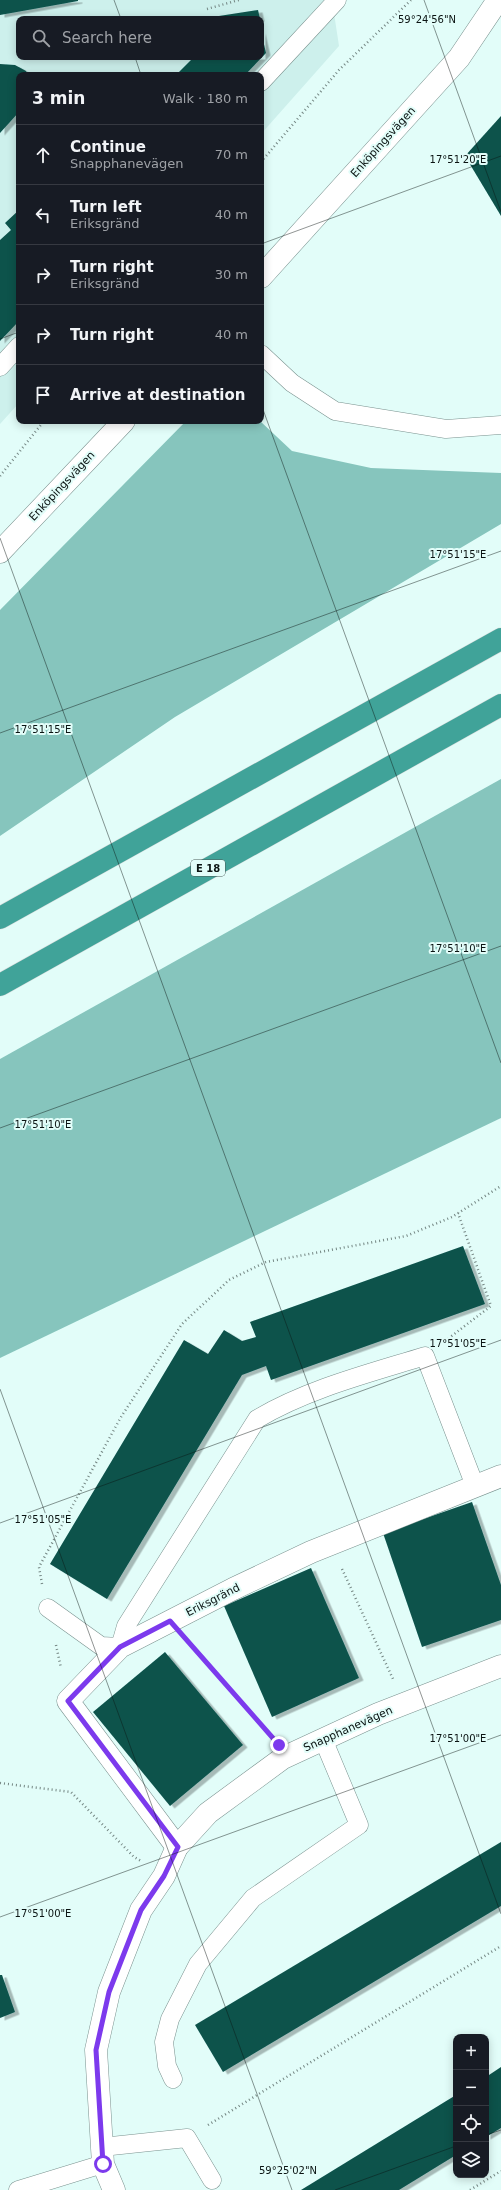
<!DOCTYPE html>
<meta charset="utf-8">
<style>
body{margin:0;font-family:"DejaVu Sans",sans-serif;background:#20242c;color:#f1f3f6}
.controls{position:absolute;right:12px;bottom:12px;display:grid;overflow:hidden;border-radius:8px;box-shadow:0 2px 10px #0003}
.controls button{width:36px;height:36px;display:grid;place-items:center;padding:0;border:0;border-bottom:1px solid #363941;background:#171b24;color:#f1f3f6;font:20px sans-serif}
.stop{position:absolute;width:12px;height:12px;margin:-9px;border:3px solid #7c3aed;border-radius:50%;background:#fff}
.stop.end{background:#7c3aed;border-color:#fff;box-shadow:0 1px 4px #0008}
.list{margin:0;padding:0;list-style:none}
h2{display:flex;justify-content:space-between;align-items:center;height:52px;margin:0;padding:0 16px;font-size:17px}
h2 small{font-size:13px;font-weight:400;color:#9ea1a6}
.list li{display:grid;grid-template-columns:26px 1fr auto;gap:12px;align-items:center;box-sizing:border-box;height:60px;padding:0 16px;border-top:1px solid #363941}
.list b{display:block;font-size:15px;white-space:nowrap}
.list p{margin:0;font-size:13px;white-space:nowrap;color:#9ea1a6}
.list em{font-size:13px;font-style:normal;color:#9ea1a6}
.icon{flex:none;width:22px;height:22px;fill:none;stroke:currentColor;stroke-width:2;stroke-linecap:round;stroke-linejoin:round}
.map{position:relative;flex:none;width:501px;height:2190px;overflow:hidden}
.search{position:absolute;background:#171b24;box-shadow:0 2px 10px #0003;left:16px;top:16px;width:248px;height:44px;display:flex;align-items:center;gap:10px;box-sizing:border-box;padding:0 14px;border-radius:8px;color:#9ea1a6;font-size:15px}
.panel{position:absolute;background:#171b24;box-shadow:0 2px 10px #0003;left:16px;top:72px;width:248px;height:352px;border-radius:8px}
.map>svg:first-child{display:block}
.built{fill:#cdf0ec;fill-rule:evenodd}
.forest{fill:#86c5bd}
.building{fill:#0b524c;filter:url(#shadow)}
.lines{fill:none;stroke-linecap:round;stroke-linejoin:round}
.lane-casing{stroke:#7a928f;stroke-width:19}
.street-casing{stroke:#7a928f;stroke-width:23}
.secondary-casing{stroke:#7a928f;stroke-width:23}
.highway-casing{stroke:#dddede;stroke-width:23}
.path{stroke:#758784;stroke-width:2.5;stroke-dasharray:1 3;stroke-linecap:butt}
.lane{stroke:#fff;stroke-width:18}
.street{stroke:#fff;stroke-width:22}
.secondary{stroke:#fff;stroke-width:22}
.highway{stroke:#40a399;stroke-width:22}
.route{stroke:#7c3aed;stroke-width:5}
.ticks{fill:none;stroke:#0a1312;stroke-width:1;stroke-opacity:0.45}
.labels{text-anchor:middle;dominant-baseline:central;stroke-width:4;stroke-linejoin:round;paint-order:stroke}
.shield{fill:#e2fdf9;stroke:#4b5957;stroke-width:1}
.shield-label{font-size:10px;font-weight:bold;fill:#0a1312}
.street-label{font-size:11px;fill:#0a1312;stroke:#e2fdf9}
.ticks-label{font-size:10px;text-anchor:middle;fill:#0a1312;stroke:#e2fdf9;stroke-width:4;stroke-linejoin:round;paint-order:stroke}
</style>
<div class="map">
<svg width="501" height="2190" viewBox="0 0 501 2190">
<defs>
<filter id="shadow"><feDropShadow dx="4.5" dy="2.5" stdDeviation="0" flood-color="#0004"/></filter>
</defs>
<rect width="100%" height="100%" fill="#e2fdf9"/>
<path class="built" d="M0,0H332L339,46L261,134V75H19V403L0,424ZM19,19H261V57H19Z"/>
<g class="forest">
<path d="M186,421H260L292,451L371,468L501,473V524L175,717L0,836V610Z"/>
<path d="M501,779V1118L0,1358V1059Z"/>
</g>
<g class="building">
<path d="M0,0H78V1L0,15Z"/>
<path d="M258,10L260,19H206V18Z"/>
<path d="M261,31L266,53L245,75H176L194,57H261Z"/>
<path d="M0,64L15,65L26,71L28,75H19V112L0,133Z"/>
<path d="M501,116V216L465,156Z"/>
<path d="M19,210V321L0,341V240L11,230L5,223Z"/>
<path d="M463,1246L485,1304L271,1380L266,1366L242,1375L107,1599L50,1564L184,1340L208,1354L224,1330L242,1341L256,1337L250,1322Z"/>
<path d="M472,1502L501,1585V1620L422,1647L383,1533Z"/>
<path d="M311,1568L359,1678L272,1717L224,1606Z"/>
<path d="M165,1652L243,1745L170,1806L93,1712Z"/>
<path d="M501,1842V1906L223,2072L195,2025Z"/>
<path d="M0,1975H2L15,2012L0,2018Z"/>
<path d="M501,2067V2128L486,2137V2077Z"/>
<path d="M456,2095V2155L399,2190H301Z"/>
</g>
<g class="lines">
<defs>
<g id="lane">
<path d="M261,82L337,0"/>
<path d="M261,354L292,383L335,411L446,429L501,425"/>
<path d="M0,367L19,346"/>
<path d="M48,1608L101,1646L120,1647L126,1626L257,1419C307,1389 370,1373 425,1356L475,1486"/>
<path d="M173,2079L167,2066L164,2042L170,2019L198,1964L253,1898L359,1825L323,1739"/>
<path d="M102,2147L187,2138L212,2180"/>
<path d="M18,2190L103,2164"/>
</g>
<g id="street">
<path d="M177,1847L68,1701L120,1647L233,1589L311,1552L501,1476"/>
<path d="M114,2190L103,2164L96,2050L109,1992L141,1910L164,1876L177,1847L208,1813L283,1758L378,1714L501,1666"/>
</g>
<g id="secondary">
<path d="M261,277L459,58L498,0"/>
<path d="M0,552L124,421"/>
</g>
<g id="highway">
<path d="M0,918L501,639"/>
<path d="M0,985L501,705"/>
</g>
</defs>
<use href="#lane" class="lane-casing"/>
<use href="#street" class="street-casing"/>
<use href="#secondary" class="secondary-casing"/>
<use href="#highway" class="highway-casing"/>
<g class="path">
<path d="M207,9L239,0"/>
<path d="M261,162L339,70L411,0"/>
<path d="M0,476L44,421"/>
<path d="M445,1341L491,1306L458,1213"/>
<path d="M342,1569L393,1679"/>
<path d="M42,1584L39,1567L121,1417L182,1324L229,1280L266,1262L406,1236L452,1217L501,1186"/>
<path d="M189,1643L269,1734"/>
<path d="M56,1645L61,1668"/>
<path d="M0,1783L71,1792L134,1857L141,1861"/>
<path d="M208,2125L501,1946"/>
<path d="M470,2190L501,2171"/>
</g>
<use href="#lane" class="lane"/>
<use href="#street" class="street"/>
<use href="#secondary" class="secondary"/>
<use href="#highway" class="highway"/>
</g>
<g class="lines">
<path class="route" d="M103,2164L96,2050L109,1992L141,1910L164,1876L178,1847L68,1701L120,1647L170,1621L279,1745"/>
</g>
<path class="ticks" d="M114,0L121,19M424,0L501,212M135,57L141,75M261,244L501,156M0,339L19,332M261,404L501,1063M0,538L501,1914M0,733L501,551M0,1128L501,946M0,1389L292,2190M0,1523L501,1340M0,1917L501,1735M486,2135L501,2130M335,2190L456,2146"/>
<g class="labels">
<rect class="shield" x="191" y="860" width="34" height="16" rx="3"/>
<g class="shield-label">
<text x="208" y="868">E 18</text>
</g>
<g class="street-label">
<text transform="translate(383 142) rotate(-48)">Enköpingsvägen</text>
<text transform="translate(62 486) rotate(-47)">Enköpingsvägen</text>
<text transform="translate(213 1600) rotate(-27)">Eriksgränd</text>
<text transform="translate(348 1729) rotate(-24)">Snapphanevägen</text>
</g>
</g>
<g class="ticks-label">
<text x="427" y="23">59°24'56"N</text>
<text x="458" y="163">17°51'20"E</text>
<text x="458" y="558">17°51'15"E</text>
<text x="43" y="733">17°51'15"E</text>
<text x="458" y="952">17°51'10"E</text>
<text x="43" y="1128">17°51'10"E</text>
<text x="458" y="1347">17°51'05"E</text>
<text x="43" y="1523">17°51'05"E</text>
<text x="458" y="1742">17°51'00"E</text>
<text x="43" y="1917">17°51'00"E</text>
<text x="288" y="2174">59°25'02"N</text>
</g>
</svg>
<div class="controls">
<button>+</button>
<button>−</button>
<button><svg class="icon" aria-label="locate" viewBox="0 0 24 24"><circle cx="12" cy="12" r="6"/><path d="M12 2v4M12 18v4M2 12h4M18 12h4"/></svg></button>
<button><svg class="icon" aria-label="layers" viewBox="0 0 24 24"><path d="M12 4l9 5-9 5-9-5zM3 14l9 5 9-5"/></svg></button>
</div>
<div class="stop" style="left:103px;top:2164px"></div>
<div class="stop end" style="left:279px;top:1745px"></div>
<div class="search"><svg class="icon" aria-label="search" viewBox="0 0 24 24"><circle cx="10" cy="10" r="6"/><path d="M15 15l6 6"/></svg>Search here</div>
<section class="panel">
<h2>3 min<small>Walk · 180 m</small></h2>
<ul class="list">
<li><svg class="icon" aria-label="ahead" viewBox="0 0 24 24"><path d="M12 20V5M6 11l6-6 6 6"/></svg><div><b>Continue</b><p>Snapphanevägen</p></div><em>70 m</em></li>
<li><svg class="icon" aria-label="left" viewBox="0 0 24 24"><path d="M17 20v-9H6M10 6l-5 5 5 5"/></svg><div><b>Turn left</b><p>Eriksgränd</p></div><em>40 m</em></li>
<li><svg class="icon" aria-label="right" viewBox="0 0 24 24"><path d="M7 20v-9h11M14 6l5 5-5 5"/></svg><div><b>Turn right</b><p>Eriksgränd</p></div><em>30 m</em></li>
<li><svg class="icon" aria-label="right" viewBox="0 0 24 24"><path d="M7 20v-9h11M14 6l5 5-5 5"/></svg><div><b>Turn right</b></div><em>40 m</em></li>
<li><svg class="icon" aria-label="arrive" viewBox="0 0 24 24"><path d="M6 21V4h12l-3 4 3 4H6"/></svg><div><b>Arrive at destination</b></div></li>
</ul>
</section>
</div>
